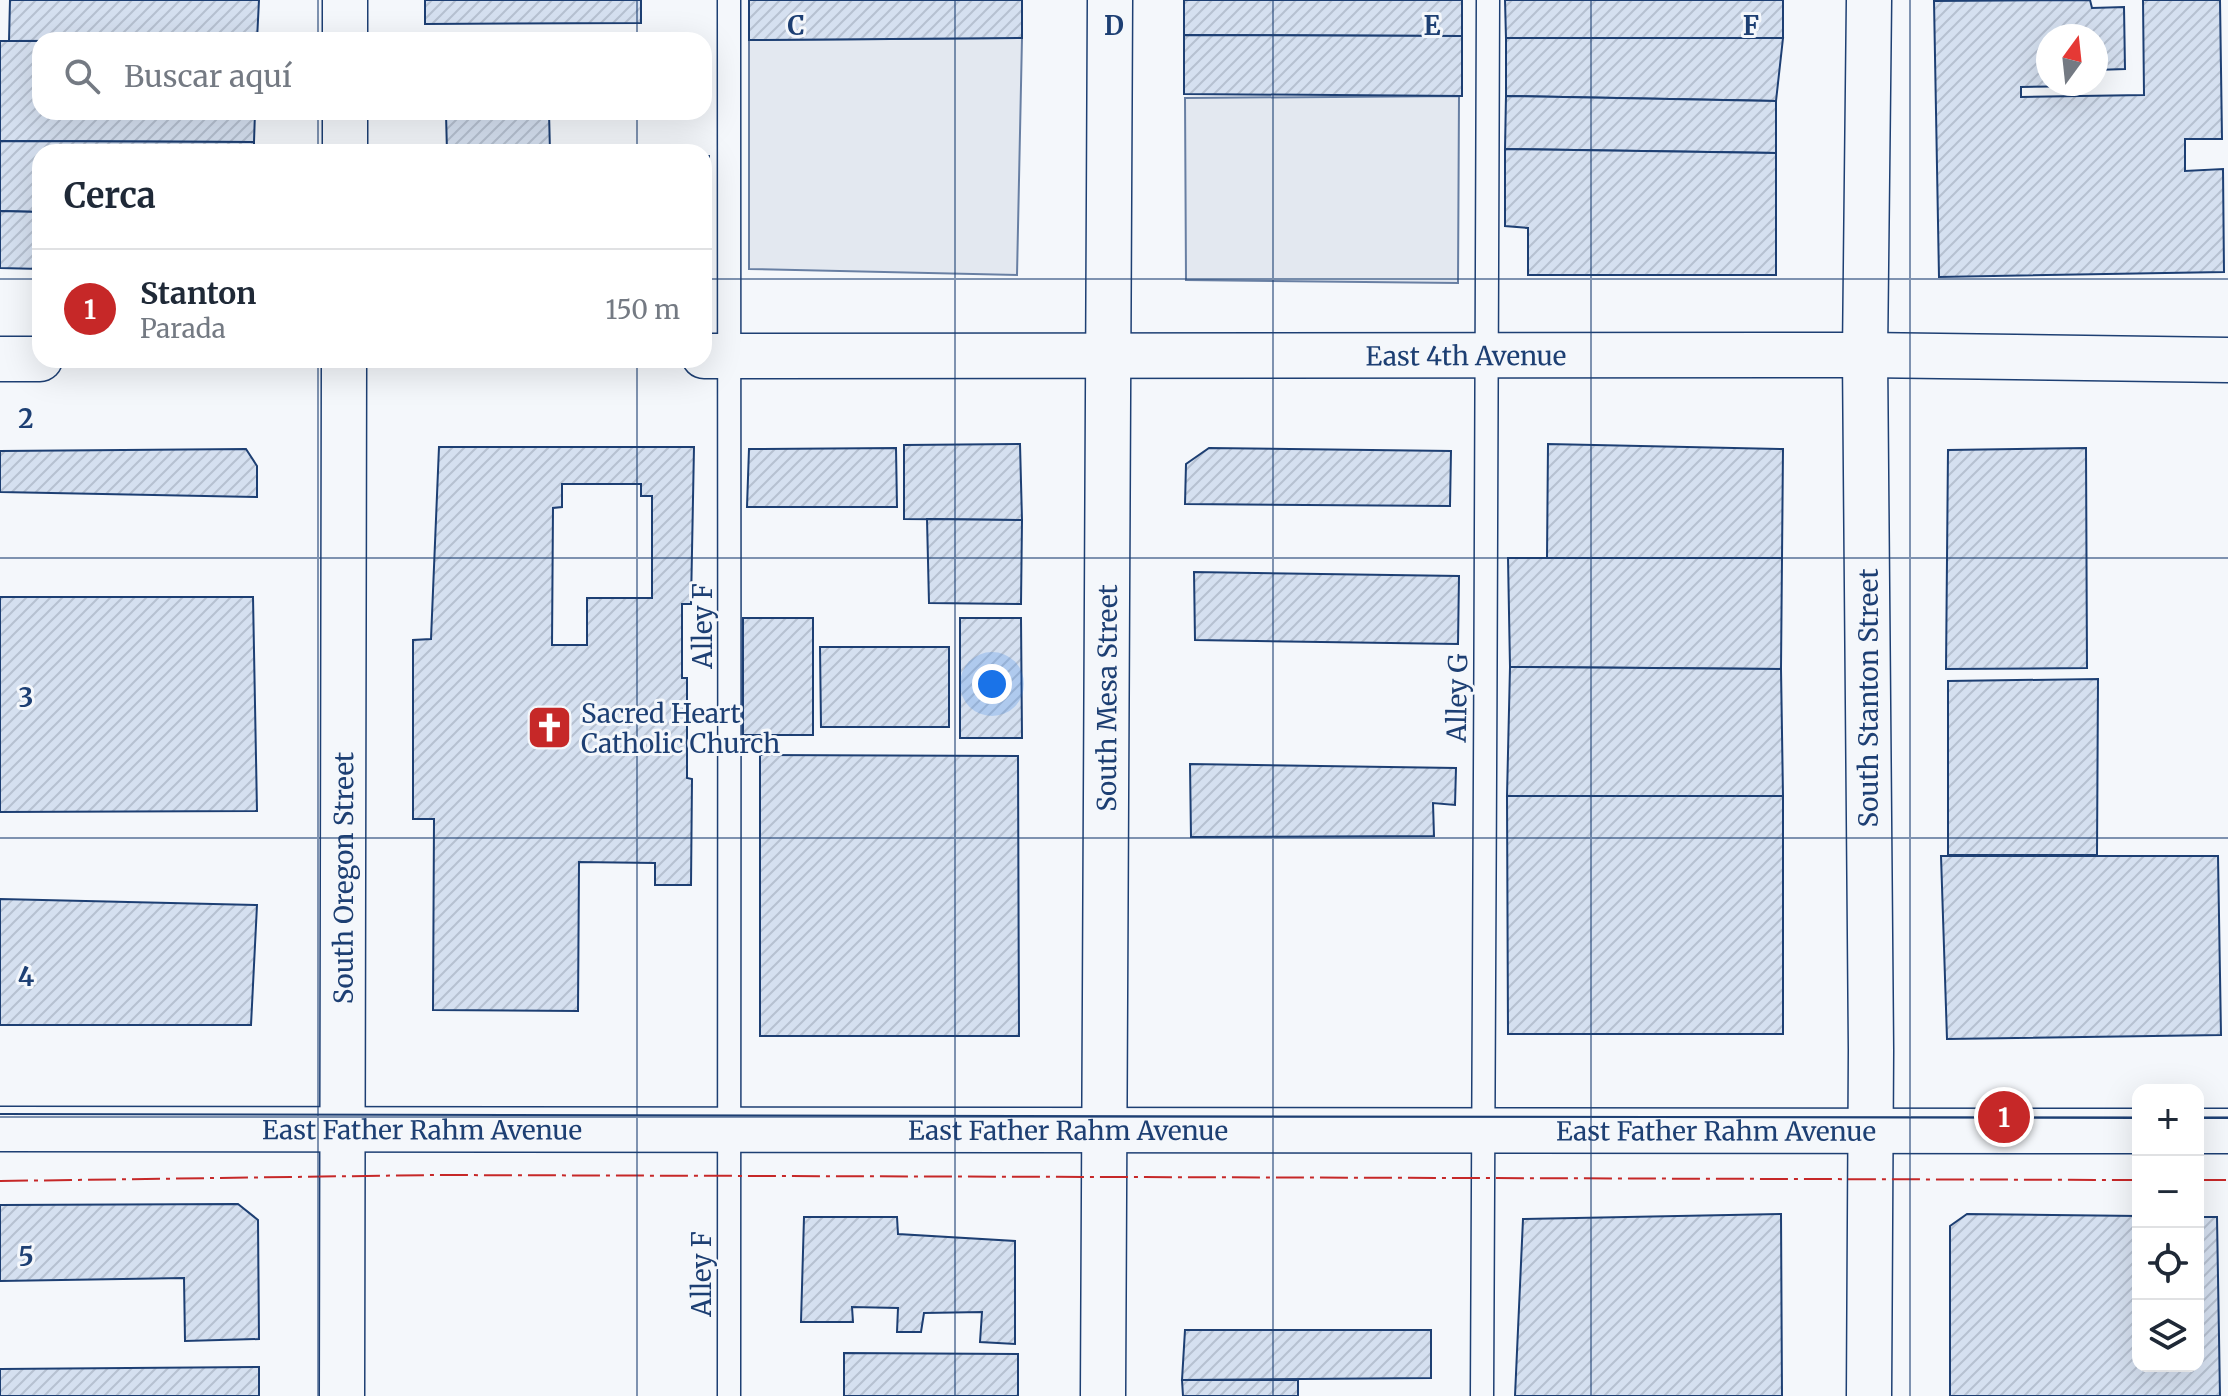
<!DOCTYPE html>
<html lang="es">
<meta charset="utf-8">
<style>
body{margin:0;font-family:Merriweather,serif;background:#f2f2f3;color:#1f2937}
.controls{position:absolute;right:24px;bottom:24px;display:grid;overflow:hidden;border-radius:16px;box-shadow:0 8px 32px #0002}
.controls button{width:72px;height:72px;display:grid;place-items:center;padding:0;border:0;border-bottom:2px solid #e0e1e3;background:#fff;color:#1f2937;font:40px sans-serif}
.compass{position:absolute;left:2036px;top:24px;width:72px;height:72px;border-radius:50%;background:#fff;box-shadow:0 8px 32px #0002;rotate:15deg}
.you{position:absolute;left:992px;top:684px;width:28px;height:28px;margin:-20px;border:6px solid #fff;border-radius:50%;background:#1a73e8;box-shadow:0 0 0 12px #1a73e833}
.badge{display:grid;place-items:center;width:52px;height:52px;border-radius:50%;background:#c62828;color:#fff;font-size:26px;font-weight:700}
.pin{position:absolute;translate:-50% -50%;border:4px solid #fff;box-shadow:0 2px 8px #0006}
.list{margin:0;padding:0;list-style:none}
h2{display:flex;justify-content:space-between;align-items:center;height:104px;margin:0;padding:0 32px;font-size:34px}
h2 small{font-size:26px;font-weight:400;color:#747a83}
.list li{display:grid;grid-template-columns:52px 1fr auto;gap:24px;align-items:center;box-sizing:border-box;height:120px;padding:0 32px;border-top:2px solid #e0e1e3}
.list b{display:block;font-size:30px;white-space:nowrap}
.list p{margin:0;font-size:26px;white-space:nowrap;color:#747a83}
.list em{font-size:26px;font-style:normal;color:#747a83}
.icon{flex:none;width:44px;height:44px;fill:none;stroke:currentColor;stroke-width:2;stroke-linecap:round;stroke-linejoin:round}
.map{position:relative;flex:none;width:2228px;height:1396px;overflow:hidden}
.search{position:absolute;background:#fff;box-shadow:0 8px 32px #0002;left:32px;top:32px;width:680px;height:88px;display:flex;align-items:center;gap:20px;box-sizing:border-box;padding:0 28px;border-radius:24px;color:#747a83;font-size:30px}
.panel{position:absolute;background:#fff;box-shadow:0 8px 32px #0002;left:32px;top:144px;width:680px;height:224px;border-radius:24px}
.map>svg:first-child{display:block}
.parking{fill:#e3e8f0;stroke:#687fa3;stroke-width:2}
.building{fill:url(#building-hatch);stroke:#1d3f73;stroke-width:2;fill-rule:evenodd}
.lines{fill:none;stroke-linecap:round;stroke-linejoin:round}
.lane-casing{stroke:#1d3f73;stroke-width:25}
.street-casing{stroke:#1d3f73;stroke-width:47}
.secondary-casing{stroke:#1d3f73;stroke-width:47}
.primary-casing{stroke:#1d3f73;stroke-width:47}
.lane{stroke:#f4f7fb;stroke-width:22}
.street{stroke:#f4f7fb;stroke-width:44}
.secondary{stroke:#f4f7fb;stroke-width:44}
.primary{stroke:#f4f7fb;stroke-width:44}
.tram{stroke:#1d3f73;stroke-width:2}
.power{stroke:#c62828;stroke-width:2;stroke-dasharray:28 6 4 6;stroke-linecap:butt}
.grid{fill:none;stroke:#1d3f73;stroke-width:2;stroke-opacity:0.55}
.labels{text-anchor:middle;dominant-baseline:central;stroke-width:6;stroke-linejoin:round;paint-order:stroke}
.street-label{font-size:26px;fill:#1d3f73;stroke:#f4f7fb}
.poi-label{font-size:26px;fill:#1d3f73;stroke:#f4f7fb;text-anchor:start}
.grid-label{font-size:26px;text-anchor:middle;font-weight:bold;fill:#1d3f73;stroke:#f4f7fb;stroke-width:6;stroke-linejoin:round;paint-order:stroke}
</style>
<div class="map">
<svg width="2228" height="1396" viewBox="0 0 2228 1396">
<defs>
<pattern id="building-hatch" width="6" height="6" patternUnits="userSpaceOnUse" patternTransform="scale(2)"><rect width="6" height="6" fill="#d5e0f0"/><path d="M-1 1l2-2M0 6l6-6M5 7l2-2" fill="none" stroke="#b6c1d1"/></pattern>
</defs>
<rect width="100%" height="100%" fill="#f4f7fb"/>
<g class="parking">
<path d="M1022,38L1017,275L749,269V40Z"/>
<path d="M1459,96L1458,283L1186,280L1185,98Z"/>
</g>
<g class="building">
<path d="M10,0H259L257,40L9,41Z"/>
<path d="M425,0H641V23L425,24Z"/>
<path d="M749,0H1022V38L749,40Z"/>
<path d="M1184,0H1462V36L1184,35Z"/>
<path d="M1505,0H1783V38H1506Z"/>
<path d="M2090,0L2092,8L2124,7L2125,69L2096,70V36H2048V84L2089,86L2021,87V97L2144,95L2143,0H2220L2222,139H2185V171L2223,169L2224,272L1939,277L1934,1Z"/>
<path d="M548,35L549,40H511V36Z"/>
<path d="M1184,35L1462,36V96L1184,94Z"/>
<path d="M1506,38H1783L1776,101L1506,96Z"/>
<path d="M0,41H40V112H255L254,142L0,141Z"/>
<path d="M1506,96L1776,101V153L1505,149Z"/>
<path d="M511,112H549L550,152H447L446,114H511Z"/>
<path d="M0,141L254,142V152H40V212L0,211Z"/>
<path d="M1505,149L1776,153V275H1528V228L1505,226Z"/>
<rect x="704" y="156" width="5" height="110"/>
<path d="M0,211L40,212V269L0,268Z"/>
<path d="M1020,444L1022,520L904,519V445Z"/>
<path d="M1548,444L1783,449L1782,558H1547Z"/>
<path d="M439,447H694L691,604H682V678H687V778L692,779L691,885H655V863L579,862L578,1011L433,1010L434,819H413V640L431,639ZM562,484H641V496H652V598H587V645H552L553,508L562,507Z"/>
<path d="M896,448L897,507H747L749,449Z"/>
<path d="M1209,448L1451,451L1450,506L1185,504L1186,464Z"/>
<path d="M2086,448L2087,668L1946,669L1948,450Z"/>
<path d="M246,449L257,466V497L0,492V451Z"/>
<path d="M927,519L1022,520L1021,604L929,603Z"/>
<path d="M1508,558H1782L1781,669L1510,667Z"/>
<path d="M1194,572L1459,576L1458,644L1195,640Z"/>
<path d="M0,597H253L257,811L0,812Z"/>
<rect x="743" y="618" width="70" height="117"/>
<path d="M960,618H1021L1022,738H960Z"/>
<path d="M820,647H949V727H821Z"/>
<path d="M1510,667L1781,669L1783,796H1507Z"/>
<path d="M2098,679L2097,855H1948V681Z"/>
<path d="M760,755L1018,756L1019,1036H760Z"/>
<path d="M1190,764L1456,768L1455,805L1433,803L1434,836L1191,837Z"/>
<path d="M1507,796H1783V1034H1508Z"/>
<path d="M1941,856H2218L2221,1035L1947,1039Z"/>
<path d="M0,899L257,905L251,1025H0Z"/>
<path d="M238,1204L258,1220L259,1339L185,1341L184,1278L0,1281V1205Z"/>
<path d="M1781,1214L1782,1396H1515L1523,1219Z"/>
<path d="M1967,1214L2138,1216V1366H2198V1217H2217L2220,1396H1950V1226Z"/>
<path d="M804,1217H897L898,1234L1015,1241V1344L980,1342L982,1312L924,1313L921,1332H897L898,1308L852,1307L853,1322H801Z"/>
<path d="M1185,1330H1431V1378L1182,1380Z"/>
<path d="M844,1353L1018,1354V1396H844Z"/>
<path d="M259,1367V1396H0V1369Z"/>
<path d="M1182,1380H1298V1396H1183Z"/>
</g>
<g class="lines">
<defs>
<g id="lane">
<path d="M729,1396C727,931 732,465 729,0"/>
<path d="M1482,1396C1481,931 1490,465 1488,0"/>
</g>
<g id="street">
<path id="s1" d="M704,356L1865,355L2228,360"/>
<path d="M0,359H40"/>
<path id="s2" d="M0,1129L2138,1131"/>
<path d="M2198,1131H2228"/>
</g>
<g id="secondary">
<path d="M345,40V0"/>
<path d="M345,152V112"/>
<path id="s3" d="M342,1396L344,360"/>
<path id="s4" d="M1103,1396L1110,0"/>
</g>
<path id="primary" d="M1869,1396L1871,1050L1865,355L1869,0"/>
</defs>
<use href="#lane" class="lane-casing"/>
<use href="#street" class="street-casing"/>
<use href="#secondary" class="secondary-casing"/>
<use href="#primary" class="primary-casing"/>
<use href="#lane" class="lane"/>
<use href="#street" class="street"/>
<use href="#secondary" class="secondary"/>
<use href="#primary" class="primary"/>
<g class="tram">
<path d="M0,1114L2138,1118"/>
<path d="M2198,1118H2228"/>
</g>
<g class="power">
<path d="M2198,1180H2228"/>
<path d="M0,1181L435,1175L2138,1180"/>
</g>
</g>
<path class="grid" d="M318,0V40M637,0V40M955,0V1396M1273,0V1396M1591,0V1396M1910,0V1396M318,112V152M637,112V152M0,279H40M704,279H2228M318,360V1396M637,360V1396M0,558H2228M0,838H2228M0,1117H2138M2198,1117H2228"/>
<defs>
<symbol id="church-square" viewBox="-11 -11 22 22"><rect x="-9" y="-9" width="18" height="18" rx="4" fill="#c62828" stroke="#f4f7fb"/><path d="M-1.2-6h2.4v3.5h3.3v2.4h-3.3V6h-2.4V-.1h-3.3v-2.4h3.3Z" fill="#fff"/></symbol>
</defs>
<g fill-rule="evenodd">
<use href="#church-square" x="524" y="702" width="51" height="51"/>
</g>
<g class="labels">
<g class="street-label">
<text stroke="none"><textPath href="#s1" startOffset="762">East 4th Avenue</textPath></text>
<text transform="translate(702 626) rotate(-90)">Alley F</text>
<text stroke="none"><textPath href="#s4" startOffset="698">South Mesa Street</textPath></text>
<text transform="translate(1457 698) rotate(-89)">Alley G</text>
<text transform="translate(1868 698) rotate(-90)">South Stanton Street</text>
<text stroke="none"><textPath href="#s3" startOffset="518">South Oregon Street</textPath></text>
<text stroke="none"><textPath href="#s2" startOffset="422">East Father Rahm Avenue</textPath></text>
<text stroke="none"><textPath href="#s2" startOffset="1068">East Father Rahm Avenue</textPath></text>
<text stroke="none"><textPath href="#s2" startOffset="1716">East Father Rahm Avenue</textPath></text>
<text transform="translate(701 1274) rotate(-90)">Alley F</text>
</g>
<g class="poi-label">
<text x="581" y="713">Sacred Heart<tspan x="581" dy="30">Catholic Church</tspan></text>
</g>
</g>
<g class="grid-label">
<text x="796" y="35">C</text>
<text x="1114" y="35">D</text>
<text x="1432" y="35">E</text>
<text x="1751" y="35">F</text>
<text x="26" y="428">2</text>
<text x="26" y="707">3</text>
<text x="26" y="986">4</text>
<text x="26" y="1266">5</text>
</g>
</svg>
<div class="controls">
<button>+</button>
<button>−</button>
<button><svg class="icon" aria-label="locate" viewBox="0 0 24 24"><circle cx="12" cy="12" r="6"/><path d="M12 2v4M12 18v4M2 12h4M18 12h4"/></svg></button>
<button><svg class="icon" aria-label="layers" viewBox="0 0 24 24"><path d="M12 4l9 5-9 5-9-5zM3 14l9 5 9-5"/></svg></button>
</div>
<svg class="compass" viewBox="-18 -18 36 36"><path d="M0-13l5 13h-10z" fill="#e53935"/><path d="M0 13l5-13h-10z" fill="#747a83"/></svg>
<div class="you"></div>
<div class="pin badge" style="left:2004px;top:1117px">1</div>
<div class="search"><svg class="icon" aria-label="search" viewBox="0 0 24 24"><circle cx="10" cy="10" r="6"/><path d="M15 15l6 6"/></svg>Buscar aquí</div>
<section class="panel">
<h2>Cerca<small></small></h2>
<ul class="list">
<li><span class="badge">1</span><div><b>Stanton</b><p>Parada</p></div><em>150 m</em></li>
</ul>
</section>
</div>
